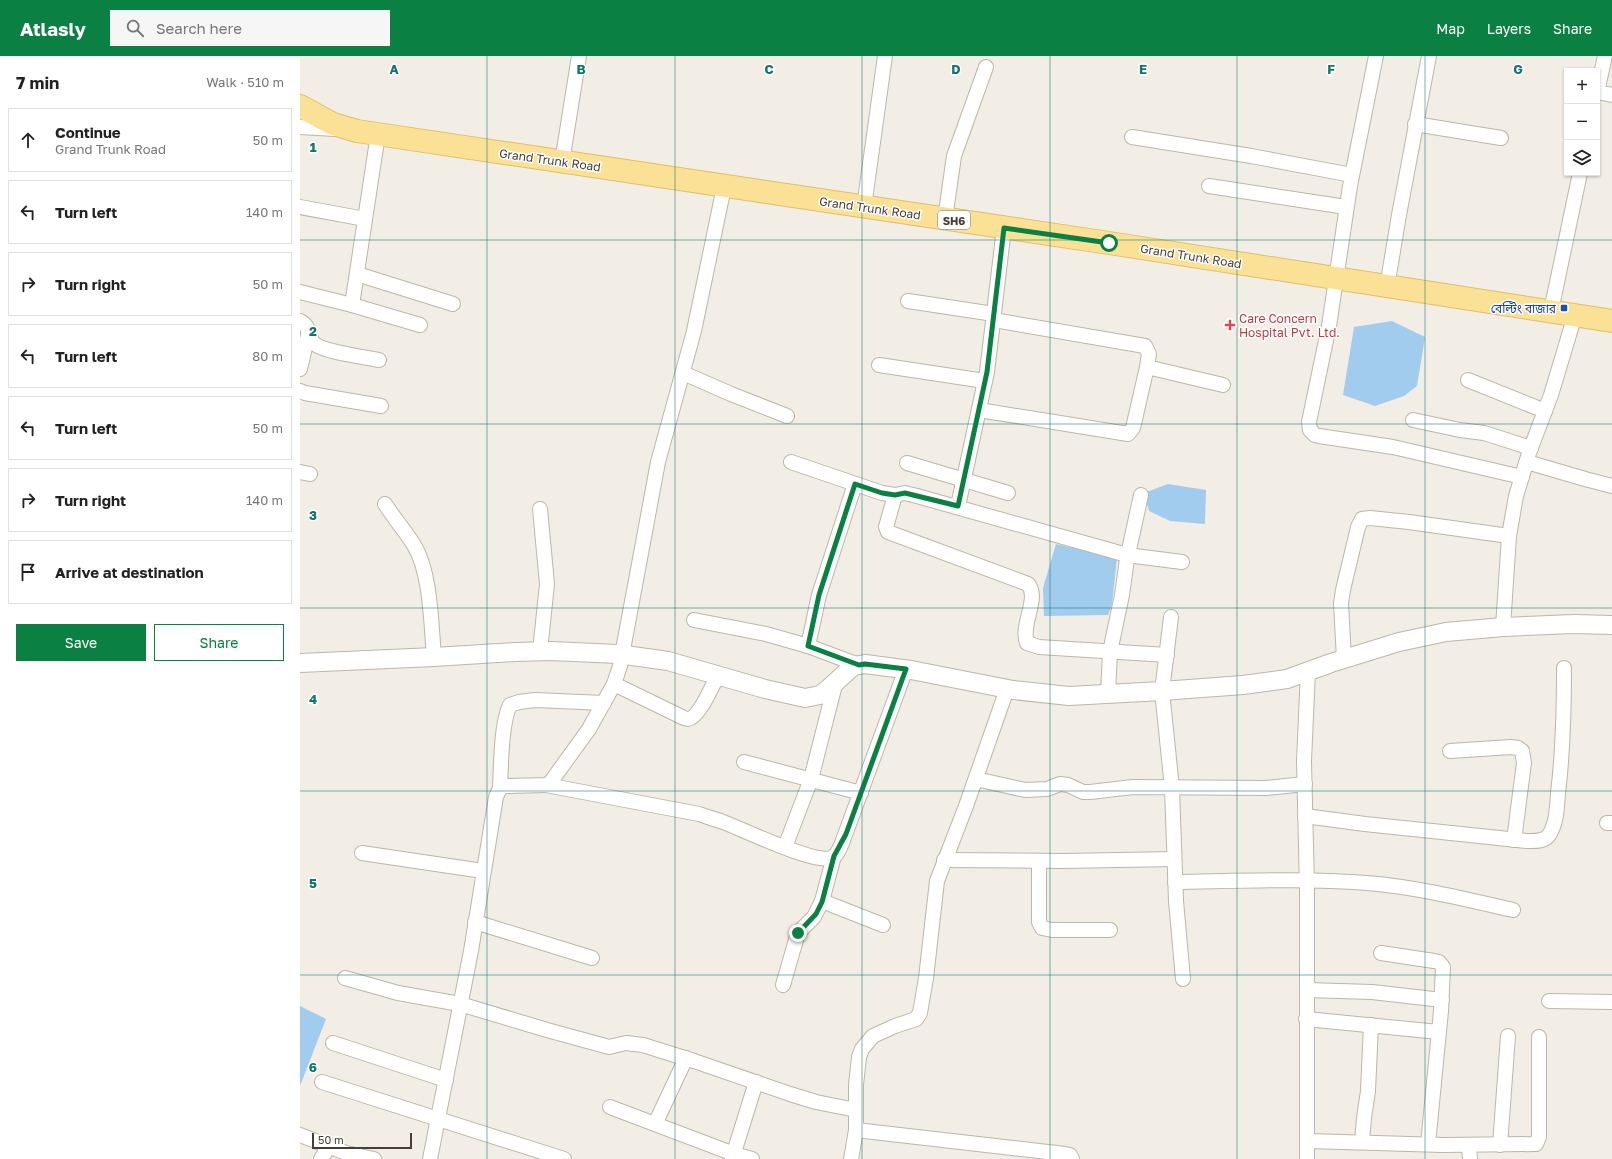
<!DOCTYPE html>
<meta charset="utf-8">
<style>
body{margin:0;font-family:"Golos Text","Noto Sans Bengali",sans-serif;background:#f6f6f6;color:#222}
.controls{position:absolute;right:12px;top:12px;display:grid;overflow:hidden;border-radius:0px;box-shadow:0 1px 3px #0004}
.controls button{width:36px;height:36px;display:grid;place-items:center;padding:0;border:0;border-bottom:1px solid #e0e0e0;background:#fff;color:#222;font:20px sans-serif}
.scale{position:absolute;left:12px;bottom:10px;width:100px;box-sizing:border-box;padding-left:4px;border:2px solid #443e35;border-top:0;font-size:11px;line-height:14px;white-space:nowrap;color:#443e35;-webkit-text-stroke:3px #fff;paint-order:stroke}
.stop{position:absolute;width:12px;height:12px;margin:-9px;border:3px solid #0b8043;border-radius:50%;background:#fff}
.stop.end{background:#0b8043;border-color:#fff;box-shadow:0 1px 4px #0008}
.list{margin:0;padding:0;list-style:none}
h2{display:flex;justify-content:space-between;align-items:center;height:52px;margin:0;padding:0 16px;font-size:17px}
h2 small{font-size:13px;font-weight:400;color:#767676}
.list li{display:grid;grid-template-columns:26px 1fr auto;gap:12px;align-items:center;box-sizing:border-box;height:64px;margin:0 8px 8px;padding:0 8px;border:1px solid #e0e0e0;border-radius:0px}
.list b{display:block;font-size:15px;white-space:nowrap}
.list p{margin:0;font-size:13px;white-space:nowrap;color:#767676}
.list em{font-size:13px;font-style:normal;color:#767676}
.actions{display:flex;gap:8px;padding:12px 16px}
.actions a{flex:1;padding:9px 0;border:1px solid #0b8043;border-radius:0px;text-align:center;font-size:14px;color:#0b8043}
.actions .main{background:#0b8043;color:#fff}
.icon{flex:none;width:22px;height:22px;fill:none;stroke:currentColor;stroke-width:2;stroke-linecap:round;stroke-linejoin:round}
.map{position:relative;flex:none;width:1312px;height:1103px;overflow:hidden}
header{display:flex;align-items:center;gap:24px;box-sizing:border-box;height:56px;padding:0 20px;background:#0b8043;color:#fff}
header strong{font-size:19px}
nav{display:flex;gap:22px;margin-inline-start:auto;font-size:14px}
.search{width:280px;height:36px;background:#f6f6f6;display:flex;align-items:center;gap:10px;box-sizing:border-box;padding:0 14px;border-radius:0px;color:#767676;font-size:15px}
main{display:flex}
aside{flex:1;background:#fff}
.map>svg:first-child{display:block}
.water{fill:#a2cced}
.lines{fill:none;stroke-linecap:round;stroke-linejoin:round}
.minor-casing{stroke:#bdb6a8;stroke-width:16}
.tertiary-casing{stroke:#bdb6a8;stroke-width:20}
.primary-casing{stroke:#dfbf66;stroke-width:24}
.minor{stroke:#fff;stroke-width:14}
.tertiary{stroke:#fff;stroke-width:18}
.primary{stroke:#fae195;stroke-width:22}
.route{stroke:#0b8043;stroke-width:5}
.grid{fill:none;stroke:#0f766e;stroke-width:1;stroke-opacity:0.55}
.transit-dot{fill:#1a4fb4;stroke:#fff;stroke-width:1.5}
.health-dot{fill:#e0444e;stroke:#fff;stroke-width:1.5}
.labels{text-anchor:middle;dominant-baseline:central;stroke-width:3;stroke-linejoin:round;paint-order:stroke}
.shield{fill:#fff;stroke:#7c7872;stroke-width:1}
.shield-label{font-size:11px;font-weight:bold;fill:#443e35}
.street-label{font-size:12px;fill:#443e35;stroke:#fff}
.transit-label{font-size:12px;fill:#164399;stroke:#fff;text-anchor:end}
.health-label{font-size:12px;fill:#be3a42;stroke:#fff;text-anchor:start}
.grid-label{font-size:13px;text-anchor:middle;font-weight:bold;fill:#0f766e;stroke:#fff;stroke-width:3;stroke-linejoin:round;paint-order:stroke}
</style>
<header>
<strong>Atlasly</strong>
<div class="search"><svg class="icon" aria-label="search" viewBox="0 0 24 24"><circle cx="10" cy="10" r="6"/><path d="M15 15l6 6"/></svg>Search here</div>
<nav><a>Map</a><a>Layers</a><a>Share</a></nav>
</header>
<main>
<aside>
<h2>7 min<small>Walk · 510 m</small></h2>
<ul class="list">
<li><svg class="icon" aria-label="ahead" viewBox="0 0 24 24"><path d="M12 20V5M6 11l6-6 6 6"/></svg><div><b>Continue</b><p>Grand Trunk Road</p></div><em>50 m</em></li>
<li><svg class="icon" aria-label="left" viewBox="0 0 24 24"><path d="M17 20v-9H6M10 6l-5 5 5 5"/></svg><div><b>Turn left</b></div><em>140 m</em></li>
<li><svg class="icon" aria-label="right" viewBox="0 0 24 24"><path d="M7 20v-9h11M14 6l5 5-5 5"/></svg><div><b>Turn right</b></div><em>50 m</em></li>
<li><svg class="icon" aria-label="left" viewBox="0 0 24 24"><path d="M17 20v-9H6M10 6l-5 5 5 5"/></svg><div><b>Turn left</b></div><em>80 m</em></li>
<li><svg class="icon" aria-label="left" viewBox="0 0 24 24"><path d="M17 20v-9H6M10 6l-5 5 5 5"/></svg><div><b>Turn left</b></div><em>50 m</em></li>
<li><svg class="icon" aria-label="right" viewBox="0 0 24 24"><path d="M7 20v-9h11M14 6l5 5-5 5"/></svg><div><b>Turn right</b></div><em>140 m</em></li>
<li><svg class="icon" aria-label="arrive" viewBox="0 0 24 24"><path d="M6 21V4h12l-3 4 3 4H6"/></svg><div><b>Arrive at destination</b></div></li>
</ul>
<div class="actions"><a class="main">Save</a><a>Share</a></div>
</aside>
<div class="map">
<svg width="1312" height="1103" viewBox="0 0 1312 1103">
<rect width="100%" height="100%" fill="#f2eee5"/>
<g class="water">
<path d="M1092,265L1125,281L1117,330L1104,340L1075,350L1043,339L1054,271Z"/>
<path d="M868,428L906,434L905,468L870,465L849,455L844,437Z"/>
<path d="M756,488L817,502L812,548L808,559L744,560L743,532Z"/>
<path d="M0,950L26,963L0,1030Z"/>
</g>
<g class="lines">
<defs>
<g id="minor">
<path d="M1076,0L1050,130L1029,270L1009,366L1010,374L1015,379L1019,380L1093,391L1222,421"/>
<path d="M1297,36L1305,0"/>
<path d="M1297,36L1312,39"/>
<path d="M1115,68L1201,82"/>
<path d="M0,71L35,73"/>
<path d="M832,81L951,100L1052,119"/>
<path d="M262,106L279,0"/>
<path d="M909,130L1046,151"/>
<path d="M0,151L65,163"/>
<path d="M564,151L585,0"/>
<path d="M645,163L654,100L686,11"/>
<path d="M57,218L153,248"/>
<path d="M1087,231L1099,159L1129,0"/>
<path d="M0,236L52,249L120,269"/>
<path d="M608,245L694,258"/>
<path d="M52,249L78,78"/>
<path d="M1251,255L1280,117"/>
<path d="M694,264L845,290L849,298L847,311"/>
<path d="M0,265C12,271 6,281 15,288C24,296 65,301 79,304"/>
<path d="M579,309L685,325"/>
<path d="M0,313L9,275"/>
<path d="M383,317L431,338L487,360"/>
<path d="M1168,324L1245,355"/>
<path d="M0,335L5,337L81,350"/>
<path d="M679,354L828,378L833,372L847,311L923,329"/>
<path d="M1113,364L1160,374L1184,377L1231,392"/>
<path d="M491,406L582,437L595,439L605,437L617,440L827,499L882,506"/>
<path d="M1227,406L1285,423L1312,430"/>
<path d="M607,407L708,437"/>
<path d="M0,416L10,418"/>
<path d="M595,439L586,471L588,476L728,528C740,542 720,569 727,587L739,591L867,599"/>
<path d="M85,448C94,462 105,475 114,489C131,517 131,568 134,601"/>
<path d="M658,450L687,316L704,172"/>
<path d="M240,453L247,528L240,595"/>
<path d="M871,561L862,635L872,732L876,845L883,923"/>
<path d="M394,564L466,578L508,590L559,609"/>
<path d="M1203,571L1209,480L1216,440L1229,397L1251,339L1275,259"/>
<path d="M508,590L519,539L555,428"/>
<path d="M1044,603L1041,547L1043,534L1058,471L1062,463L1070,462L1109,466L1209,480"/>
<path d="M314,628L382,661C384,662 386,663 388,663C399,662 413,628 418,619"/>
<path d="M808,638L810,596L822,539L827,503L841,439"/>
<path d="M1150,695L1211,691L1218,692L1222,695L1224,707L1214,784"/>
<path d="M444,706L561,737"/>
<path d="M676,723L725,734L747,733L760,728L768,729L783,736H790L833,731L966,732L1005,728"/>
<path d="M246,729L399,758C407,761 415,763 423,766C442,773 514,808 531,802C537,800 540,792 542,787L606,613"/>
<path d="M200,732C201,711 201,667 210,649L219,646L235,644L304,647"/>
<path d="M1005,760L1065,768L1227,785C1235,785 1244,786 1249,779C1257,767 1257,750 1258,737C1263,696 1264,654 1264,612"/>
<path d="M1307,767H1312"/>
<path d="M485,791L511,723L536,625"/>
<path d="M62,797L183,815"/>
<path d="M534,800L522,845L583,869"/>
<path d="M644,804L763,805L874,803"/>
<path d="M739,805V866L742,872L752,874H810"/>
<path d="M875,826C939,825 1003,822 1067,827C1116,831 1165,843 1213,854"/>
<path d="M175,866L292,902"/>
<path d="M1081,897L1134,905L1139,906L1143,911L1141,955L1128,1088"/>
<path d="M45,922L98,937L160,948L247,974L309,991L326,987L343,989L394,1005L490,1038L516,1046L556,1054"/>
<path d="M483,929L498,877L514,861L522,845"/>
<path d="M1007,934L1072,936L1142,944"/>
<path d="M1249,945L1312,946"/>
<path d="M1006,963L1139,976"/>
<path d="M33,987L146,1024"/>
<path d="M22,1026L264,1103"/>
<path d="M310,1051L434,1098L452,1103"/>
<path d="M355,1068L386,1002"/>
<path d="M556,1074L765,1098L770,1099L772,1103"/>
<path d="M0,1079L46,1097L74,1103"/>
<path d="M1008,1085L1143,1089L1236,1088L1239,1081V981"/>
<path d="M1062,1086L1064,1062L1068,1035L1071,969"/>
<path d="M1169,1089L1170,1103"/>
<path d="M1200,1089L1208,980"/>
<path d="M21,1103L29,1090"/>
<path d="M130,1103L171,895L196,741L200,732L205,730L246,729L250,727L289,673L314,628L320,610L358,406L394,275L424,131"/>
<path d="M432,1103L456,1026"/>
<path d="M551,1103L556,1074V1029L559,1001L562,993L573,980L595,970L616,963L620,957L626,922L637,825L666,750L707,633"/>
<path d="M1007,1103V833L1004,705L1008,615"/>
</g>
<path id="tertiary" d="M0,607L134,601L215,596L251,595L318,598L368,605L465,633L505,642L520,639L528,633L550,613L554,610L565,608L611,614L713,634L769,640L862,635L943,629L987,623L1031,607L1099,586L1146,576L1203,571L1274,568L1312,569"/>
<path id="primary" d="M0,50L33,68L57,75L809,187L1312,265"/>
</defs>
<use href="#minor" class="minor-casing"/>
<use href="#tertiary" class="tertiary-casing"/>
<use href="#primary" class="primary-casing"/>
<use href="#minor" class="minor"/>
<use href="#tertiary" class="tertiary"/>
<use href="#primary" class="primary"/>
</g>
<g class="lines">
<path class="route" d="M498,877L516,858L522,846L534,800L546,778L606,613L565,608L559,609L508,590L519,539L555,428L582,437L595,439L605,437L658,450L687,316L704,172L809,187"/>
</g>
<path class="grid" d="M187,0V1103M375,0V1103M562,0V1103M750,0V1103M937,0V1103M1125,0V1103M0,184H1312M0,368H1312M0,552H1312M0,735H1312M0,919H1312"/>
<rect class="transit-dot" x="1260" y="248" width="8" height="8" rx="2"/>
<path class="health-dot" d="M928 263h4v4h4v4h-4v4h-4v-4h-4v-4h4z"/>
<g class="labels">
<rect class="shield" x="638" y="155" width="32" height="18" rx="3"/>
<g class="shield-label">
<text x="654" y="164">SH6</text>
</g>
<g class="street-label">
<text transform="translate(250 104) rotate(8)">Grand Trunk Road</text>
<text transform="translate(570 152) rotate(8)">Grand Trunk Road</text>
<text transform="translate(891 200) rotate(9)">Grand Trunk Road</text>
</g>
<g class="transit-label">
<text x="1256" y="252">বেল্টিং বাজার</text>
</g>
<g class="health-label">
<text x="939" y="262">Care Concern<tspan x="939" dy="14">Hospital Pvt. Ltd.</tspan></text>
</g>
</g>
<g class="grid-label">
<text x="94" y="18">A</text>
<text x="281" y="18">B</text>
<text x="469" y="18">C</text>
<text x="656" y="18">D</text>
<text x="843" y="18">E</text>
<text x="1031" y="18">F</text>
<text x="1218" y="18">G</text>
<text x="13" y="96">1</text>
<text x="13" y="280">2</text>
<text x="13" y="464">3</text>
<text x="13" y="648">4</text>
<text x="13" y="832">5</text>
<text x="13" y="1016">6</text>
</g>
</svg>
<div class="controls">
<button>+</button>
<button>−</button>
<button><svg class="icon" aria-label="layers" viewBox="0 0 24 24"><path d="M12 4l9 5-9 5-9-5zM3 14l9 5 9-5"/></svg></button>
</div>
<div class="scale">50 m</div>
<div class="stop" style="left:809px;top:187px"></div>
<div class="stop end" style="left:498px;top:877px"></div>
</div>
</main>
